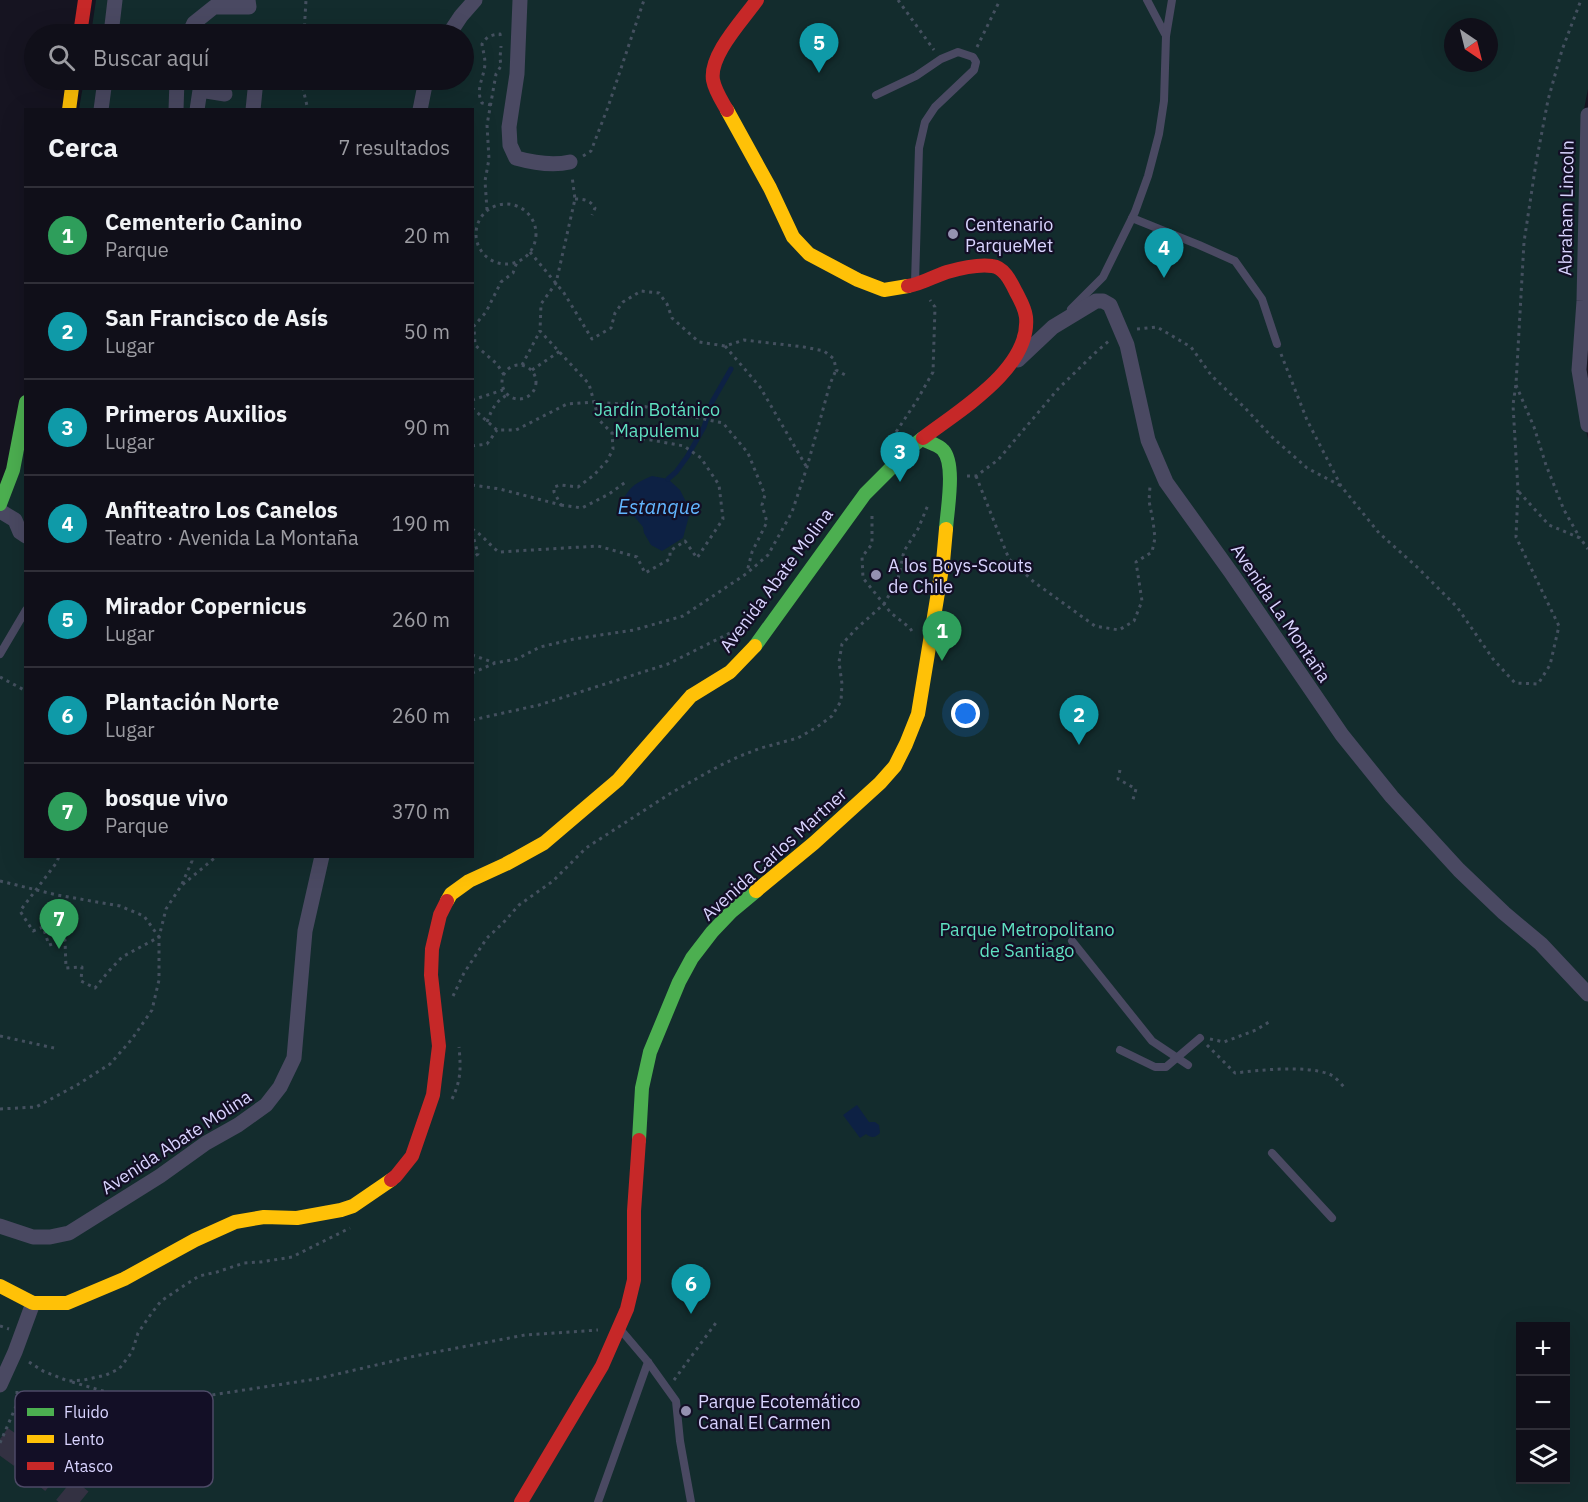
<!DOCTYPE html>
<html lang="es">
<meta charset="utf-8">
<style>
body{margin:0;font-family:"IBM Plex Sans",sans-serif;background:#191822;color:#f1f3f6}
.controls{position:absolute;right:18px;bottom:18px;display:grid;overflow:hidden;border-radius:0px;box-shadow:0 6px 24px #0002}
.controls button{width:54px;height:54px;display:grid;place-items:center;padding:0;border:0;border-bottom:2px solid #302f38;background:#100f19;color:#f1f3f6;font:30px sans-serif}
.compass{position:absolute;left:1444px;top:18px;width:54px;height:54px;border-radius:50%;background:#100f19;box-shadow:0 6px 24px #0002;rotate:145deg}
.you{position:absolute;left:966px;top:714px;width:21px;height:21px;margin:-15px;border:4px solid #fff;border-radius:50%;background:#1a73e8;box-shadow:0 0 0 9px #1a73e833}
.badge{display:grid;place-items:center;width:39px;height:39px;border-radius:50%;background:#2563eb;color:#fff;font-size:20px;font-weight:700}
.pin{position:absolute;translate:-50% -50px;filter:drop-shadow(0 2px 3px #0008)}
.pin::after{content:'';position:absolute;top:32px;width:21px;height:18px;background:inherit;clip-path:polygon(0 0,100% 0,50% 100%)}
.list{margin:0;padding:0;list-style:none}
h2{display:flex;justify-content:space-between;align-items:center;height:78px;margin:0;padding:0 24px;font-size:26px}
h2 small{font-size:20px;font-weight:400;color:#9c9ca2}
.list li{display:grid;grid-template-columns:39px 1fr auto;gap:18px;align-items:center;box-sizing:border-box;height:96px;padding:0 24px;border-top:2px solid #302f38}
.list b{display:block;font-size:22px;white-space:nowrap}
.list p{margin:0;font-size:20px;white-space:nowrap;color:#9c9ca2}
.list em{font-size:20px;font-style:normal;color:#9c9ca2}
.icon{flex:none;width:33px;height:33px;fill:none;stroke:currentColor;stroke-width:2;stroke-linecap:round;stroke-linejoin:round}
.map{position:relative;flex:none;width:1588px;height:1502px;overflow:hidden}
.search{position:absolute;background:#100f19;box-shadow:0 6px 24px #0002;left:24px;top:24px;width:450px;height:66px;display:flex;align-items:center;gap:15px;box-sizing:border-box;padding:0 21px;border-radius:33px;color:#9c9ca2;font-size:22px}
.panel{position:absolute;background:#100f19;box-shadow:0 6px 24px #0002;left:24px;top:108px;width:450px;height:750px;border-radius:0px}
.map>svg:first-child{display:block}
.green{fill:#132c2d;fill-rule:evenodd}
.water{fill:#0d2144}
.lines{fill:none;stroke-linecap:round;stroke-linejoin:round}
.stream{stroke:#0d2144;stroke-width:5}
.highway-tunnel{stroke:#333142;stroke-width:27;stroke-dasharray:27 14;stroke-linecap:butt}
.path{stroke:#44505f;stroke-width:3;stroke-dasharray:3 4.5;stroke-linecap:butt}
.lane{stroke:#4a4962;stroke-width:8}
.street{stroke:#4a4962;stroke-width:15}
.fast{stroke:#4caf50;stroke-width:14}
.slow{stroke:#ffc107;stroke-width:14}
.jam{stroke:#c62828;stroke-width:14}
.poi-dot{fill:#9591b1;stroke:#130f26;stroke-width:2}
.labels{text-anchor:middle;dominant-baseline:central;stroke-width:4.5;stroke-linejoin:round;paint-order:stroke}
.street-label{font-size:18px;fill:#d9d4ff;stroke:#130f26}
.poi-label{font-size:18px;fill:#d9d4ff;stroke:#130f26;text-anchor:start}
.park-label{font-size:18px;fill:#5fe0c0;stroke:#130f26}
.water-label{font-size:20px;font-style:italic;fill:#62b6ff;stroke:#130f26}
.key{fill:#130f26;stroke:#4e4a67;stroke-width:1.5}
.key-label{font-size:16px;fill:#d9d4ff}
</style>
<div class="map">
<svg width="1588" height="1502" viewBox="0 0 1588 1502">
<rect width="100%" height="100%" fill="#161421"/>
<path class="green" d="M96,0H1588V89L1582,119V248L1572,367L1588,439V1502H0V511L25,448L26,856H472V110L79,109L84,80H464V34H91ZM1453,27H1489V63H1453ZM1520,1326H1566V1480H1520Z"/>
<g class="water">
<path d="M652,476L668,479L680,490L687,504L689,516L683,538L662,551L651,545L644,533L643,527L629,510L621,504C629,487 635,483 652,476Z"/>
<path d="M857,1105L869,1122H875L879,1125L880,1133C875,1138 871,1138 866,1134L860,1138L843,1115Z"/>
</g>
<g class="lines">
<path class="stream" d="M668,479L676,472L687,457L704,427L712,402L731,369"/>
<path class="highway-tunnel" d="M0,1439L26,1458L80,1502"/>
<g class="path">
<path d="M898,0L934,50"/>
<path d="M304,34L306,0"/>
<path d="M977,47L1000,0"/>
<path d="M301,80L308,110"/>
<path d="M491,105L482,103C475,89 484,78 485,64C485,57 483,51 482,44C487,36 491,35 500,34L501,40"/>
<path d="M583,156L591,151L608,107L644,0"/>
<path d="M575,199C584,199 590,200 595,208L592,215"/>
<circle cx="506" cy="234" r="30"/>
<path d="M487,210L485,181L489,159L487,125L496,74L501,66L500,58L501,46"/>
<path d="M530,252L564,293L592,339L611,328L615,313L623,302L641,291L659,293L667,304L672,318L699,342L725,346L744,340L804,347L824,351L834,359L836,370L847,376"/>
<path d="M1137,329L1157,327L1191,347L1211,375L1245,408L1271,436L1307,468L1341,486"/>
<path d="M725,346L760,387L806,466"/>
<path d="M1281,354L1307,420L1341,486L1379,533L1418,568L1457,607L1493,659L1515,683L1538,684L1550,665L1559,626L1516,537L1518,490L1513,405L1516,384L1524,242L1536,163L1548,100L1562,50L1581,0"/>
<circle cx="519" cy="382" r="17"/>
<path d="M522,365L540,331"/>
<path d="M532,370L560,351"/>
<path d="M504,375L497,364L475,345L474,326L486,312L501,282L513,273L517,262"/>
<path d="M1516,385L1534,427L1546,465L1564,510L1580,538"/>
<path d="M472,400L503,390"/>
<path d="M472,408L497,430H516L567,404L594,402L637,405L723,423L748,453L765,495L762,505L767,522L752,552L747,572"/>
<path d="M487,422C492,409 495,402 507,395"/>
<path d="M892,438L916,402L933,372L935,307L930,300"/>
<path d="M472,446L487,444L497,430"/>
<path d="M967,476H976L998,460L1058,389L1095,353L1110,340"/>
<path d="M976,476L1009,559L1034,582L1095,626L1119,630L1134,621L1142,601L1136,562L1152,552L1155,538L1153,521L1149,501L1150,486"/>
<path d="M472,485L500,489L561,505L554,492V487L560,485L578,487L594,475L607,461L613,449L612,433L599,420L589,384L540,331L541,304L556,283L575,199L572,176"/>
<path d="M1519,492L1549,525L1580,538L1588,549"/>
<path d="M561,505L582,508L609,494L627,481"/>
<path d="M872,516V544L862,557L863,578L891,613L910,628L913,633"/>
<path d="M472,529C483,535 489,545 499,552L598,546L637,557L645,573L670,559V551L685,541L697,558L723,519L719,485L701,458L684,446L612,433"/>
<path d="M472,532L478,554L472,558"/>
<path d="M472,655L495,663"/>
<path d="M472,673L495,663L517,659L540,647L574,639L634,630L683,616L746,574L768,555L792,512L807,467L830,384L836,370"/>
<path d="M0,677L26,691"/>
<path d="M472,720L539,705L668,664L746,625"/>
<path d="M1120,770L1118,779L1136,789L1132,803"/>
<path d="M0,881L57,895L120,906L144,916L159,937L122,957L108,972L95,988L81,981L82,967L66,968L65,940L49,945L43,927L33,931L20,911L57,862L59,856"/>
<path d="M182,884L192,861V856"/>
<path d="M453,996L464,973L487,938L503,923L519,905L553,881L586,848L671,793L719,766L740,756L761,748L798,738L817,727L832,716L841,701L842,684L839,662L842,644L856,629L884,604L898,579L904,551L918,529L928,505"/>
<path d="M0,1036L54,1048"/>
<path d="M1210,1039L1224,1042L1256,1030L1269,1022"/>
<path d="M1207,1045L1235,1073C1261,1070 1304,1065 1329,1074C1335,1076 1341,1084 1346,1089"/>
<path d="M452,1099C461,1080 461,1069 459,1047"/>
<path d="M0,1109L36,1107L77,1085L110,1064L132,1039L152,1010L159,980V937L166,909L181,886L217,856"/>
<path d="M0,1326L9,1329"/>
<path d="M29,1362L43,1371L68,1381L84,1380L106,1375L119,1369L132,1352L138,1333L151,1314L161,1301L182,1287L199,1276L217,1272L244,1263L261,1262L292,1257L350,1228"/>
<path d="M674,1380L718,1320"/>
<path d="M72,1382L117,1395L192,1398L316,1379L415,1356L525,1335L598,1330"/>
<path d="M0,1443L17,1404V1388"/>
</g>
<g class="lane">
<path d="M1147,0L1165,34"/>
<path d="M876,95L916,76L941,59L958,52L973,57L976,62L974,70L935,107L925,122L919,148L915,283"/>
<path d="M1132,218L1199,245L1235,261L1262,299L1277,344"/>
<path d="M1071,309L1103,277L1135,212L1148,176L1159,134L1164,101L1166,36L1172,0"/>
<path d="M0,654L26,610"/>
<path d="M1072,941L1152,1041L1188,1065"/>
<path d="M1120,1050L1155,1067H1166L1200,1038"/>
<path d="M1272,1153L1332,1218"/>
<path d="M620,1329L648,1362L676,1401L680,1441L691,1502"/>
<path d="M598,1502L648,1362"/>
</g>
<g class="street">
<path d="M520,0L517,74L509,127L510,145L516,158C534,163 552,166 570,162"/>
<path d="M111,34L115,0"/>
<path d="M189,34L194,23L214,7H249L248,0"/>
<path d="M449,34L461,16L475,0"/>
<path d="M101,110L105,80"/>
<path d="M176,110L177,80"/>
<path d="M197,110L200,90L225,94"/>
<path d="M253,110L256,80"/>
<path d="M420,110L426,80"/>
<path d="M1588,115L1584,301L1579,370L1588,425"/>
<path d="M1018,360L1053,327L1096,301H1103L1110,305L1127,345L1148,440L1166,482L1232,574L1342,735L1392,797L1459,870L1504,913L1541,944L1588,994"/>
<path d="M0,511L15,520L20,532L26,536"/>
<path d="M0,1226L33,1237H50L69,1233L160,1176L206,1143L238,1125L266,1105L280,1087L294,1058L305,931L322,856"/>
<path d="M0,1385L15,1352L33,1303"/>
</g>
<g class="fast">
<path d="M922,439C928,442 939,445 943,450C956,464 947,511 946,529"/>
<path d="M0,504L13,470L26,402"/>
<path d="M755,646L865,494L914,445L923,438"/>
<path d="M639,1140L642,1088L650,1052L679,982L692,958L712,932L732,911L756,891"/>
</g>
<g class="slow">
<path d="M69,110L73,80"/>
<path d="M727,110L770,188L793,237L809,254L858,280L884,290L908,286"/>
<path d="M756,891L814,843L880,783L895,766L906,744L918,714L943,562L946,529"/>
<path d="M447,901L451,894L469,881L506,864L544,843L618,780L691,696L730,672L755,646"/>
<path d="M0,1286L33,1303H67L124,1279L195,1240L235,1222L264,1217L297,1218L341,1210L353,1206L391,1180"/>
</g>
<g class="jam">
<path d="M80,34L85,0"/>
<path d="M727,110C722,101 715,91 713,80C709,55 743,20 757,0"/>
<path d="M908,286C922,284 934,276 947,272C961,268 978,264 992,266C1004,267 1011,282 1016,292C1020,300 1025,308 1026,317C1031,369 958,411 923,438"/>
<path d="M391,1180L396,1176L412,1156L433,1095L439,1046L431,975L432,949L440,915L447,901"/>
<path d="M521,1502L602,1366L627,1309L634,1280V1211L639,1140"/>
</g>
</g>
<g class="poi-dot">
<circle cx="953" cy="234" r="6"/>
<circle cx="876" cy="575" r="6"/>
<circle cx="686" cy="1411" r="6"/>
</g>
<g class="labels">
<g class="street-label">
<text transform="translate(1566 208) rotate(-89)">Abraham Lincoln</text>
<text transform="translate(776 580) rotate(-53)">Avenida Abate Molina</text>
<text transform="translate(1281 613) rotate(56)">Avenida La Montaña</text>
<text transform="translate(774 854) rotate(-42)">Avenida Carlos Martner</text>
<text transform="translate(176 1142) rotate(-33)">Avenida Abate Molina</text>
</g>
<g class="poi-label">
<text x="965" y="224">Centenario<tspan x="965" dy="21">ParqueMet</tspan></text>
<text x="888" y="565">A los Boys-Scouts<tspan x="888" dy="21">de Chile</tspan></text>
<text x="698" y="1401">Parque Ecotemático<tspan x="698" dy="21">Canal El Carmen</tspan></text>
</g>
<g class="park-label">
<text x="657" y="409">Jardín Botánico<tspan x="657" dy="21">Mapulemu</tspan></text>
<text x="1027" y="929">Parque Metropolitano<tspan x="1027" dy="21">de Santiago</tspan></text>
</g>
<g class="water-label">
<text x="659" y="506">Estanque</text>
</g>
</g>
<rect x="15" y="1391" width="198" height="96" rx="9" class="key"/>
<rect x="27" y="1408" width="27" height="8" fill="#4caf50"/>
<rect x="27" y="1435" width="27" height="8" fill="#ffc107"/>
<rect x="27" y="1462" width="27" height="8" fill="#c62828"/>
<g class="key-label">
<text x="64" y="1418">Fluido</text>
<text x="64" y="1445">Lento</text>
<text x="64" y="1472">Atasco</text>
</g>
</svg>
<div class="controls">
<button>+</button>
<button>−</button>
<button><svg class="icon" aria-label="layers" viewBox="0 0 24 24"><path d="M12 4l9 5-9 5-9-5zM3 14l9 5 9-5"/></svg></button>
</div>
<svg class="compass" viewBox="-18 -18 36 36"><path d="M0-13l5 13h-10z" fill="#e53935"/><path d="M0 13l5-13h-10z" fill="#9c9ca2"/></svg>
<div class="you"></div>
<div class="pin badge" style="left:942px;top:661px;background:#2e9e5b">1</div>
<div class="pin badge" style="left:1079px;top:745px;background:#0f9aa8">2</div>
<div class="pin badge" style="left:900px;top:482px;background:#0f9aa8">3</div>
<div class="pin badge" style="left:1164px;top:278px;background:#0f9aa8">4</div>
<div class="pin badge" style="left:819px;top:73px;background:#0f9aa8">5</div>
<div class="pin badge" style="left:691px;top:1314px;background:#0f9aa8">6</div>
<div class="pin badge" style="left:59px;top:949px;background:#2e9e5b">7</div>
<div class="search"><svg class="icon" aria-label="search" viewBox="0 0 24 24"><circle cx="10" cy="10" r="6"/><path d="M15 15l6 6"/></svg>Buscar aquí</div>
<section class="panel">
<h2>Cerca<small>7 resultados</small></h2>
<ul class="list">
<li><span class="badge" style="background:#2e9e5b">1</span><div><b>Cementerio Canino</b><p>Parque</p></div><em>20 m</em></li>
<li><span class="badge" style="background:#0f9aa8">2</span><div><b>San Francisco de Asís</b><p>Lugar</p></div><em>50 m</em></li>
<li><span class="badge" style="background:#0f9aa8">3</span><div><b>Primeros Auxilios</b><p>Lugar</p></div><em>90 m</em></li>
<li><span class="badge" style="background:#0f9aa8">4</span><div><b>Anfiteatro Los Canelos</b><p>Teatro · Avenida La Montaña</p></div><em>190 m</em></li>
<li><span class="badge" style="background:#0f9aa8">5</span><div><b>Mirador Copernicus</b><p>Lugar</p></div><em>260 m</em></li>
<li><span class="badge" style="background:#0f9aa8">6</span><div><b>Plantación Norte</b><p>Lugar</p></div><em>260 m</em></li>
<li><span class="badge" style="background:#2e9e5b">7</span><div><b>bosque vivo</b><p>Parque</p></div><em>370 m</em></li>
</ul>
</section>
</div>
